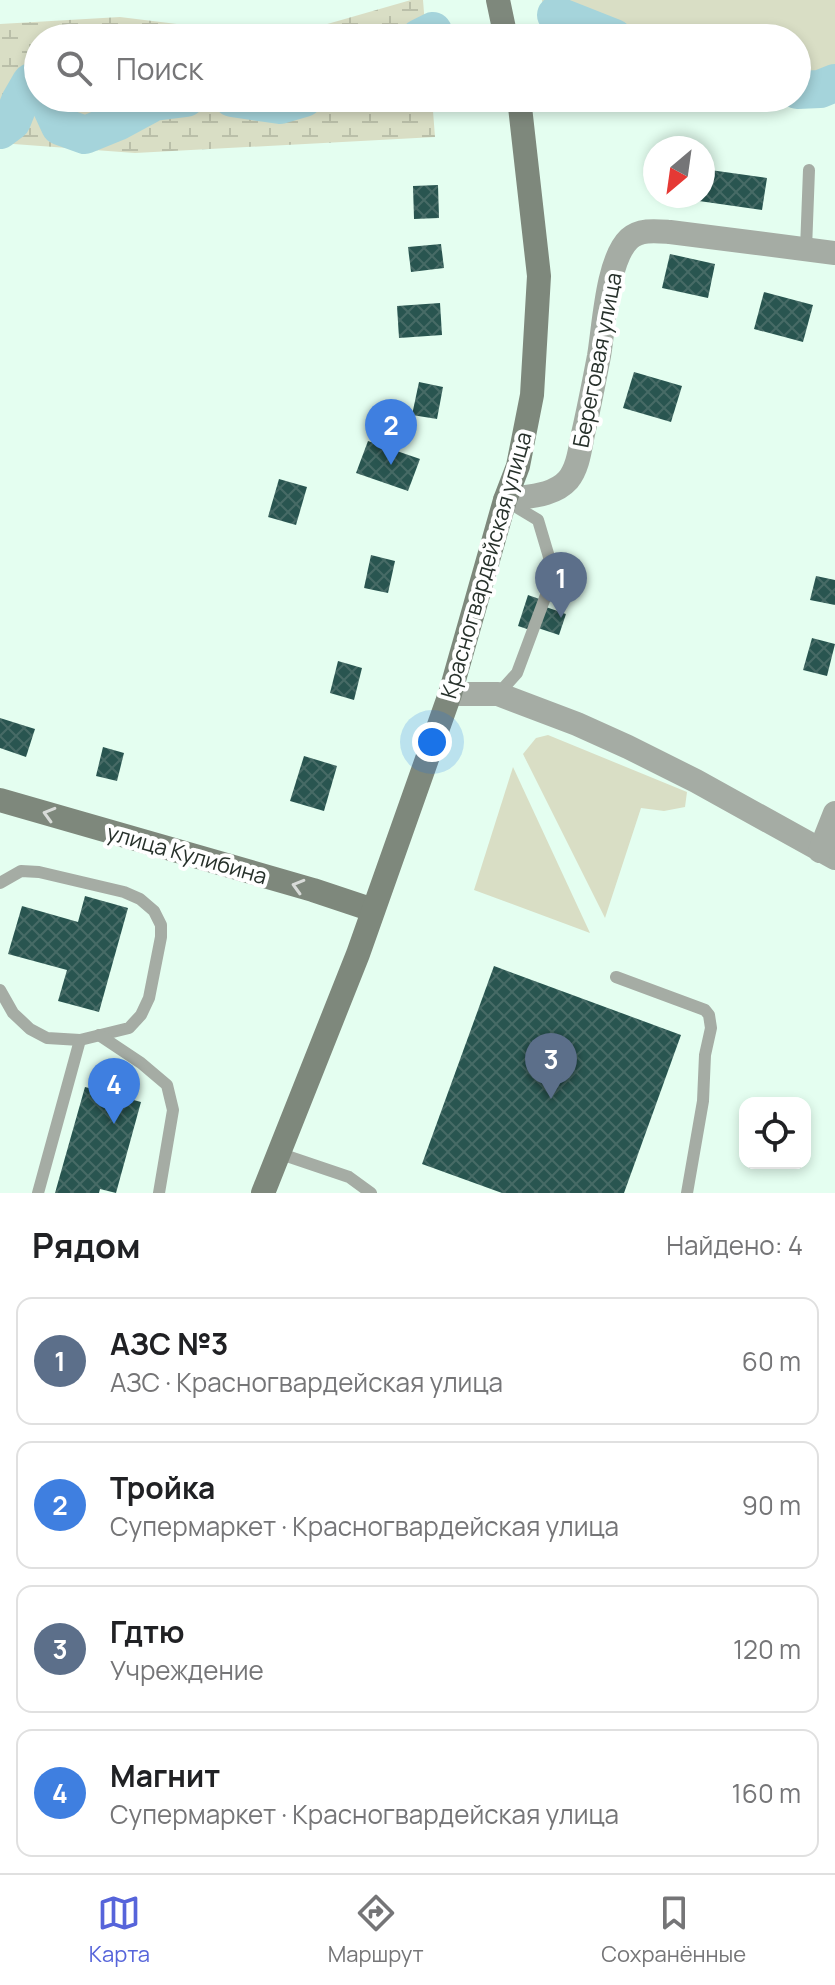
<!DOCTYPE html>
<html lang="ru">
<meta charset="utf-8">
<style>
body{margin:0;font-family:Manrope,sans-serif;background:#f6f6f6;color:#202124}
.controls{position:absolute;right:24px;bottom:24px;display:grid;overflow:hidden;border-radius:16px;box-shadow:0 4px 12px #0003}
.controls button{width:72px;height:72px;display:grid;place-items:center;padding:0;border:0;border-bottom:2px solid #e0e0e0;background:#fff;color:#202124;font:40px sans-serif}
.compass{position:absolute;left:643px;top:136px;width:72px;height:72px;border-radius:50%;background:#fff;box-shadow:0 4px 12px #0003;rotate:209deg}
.you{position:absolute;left:432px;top:742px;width:28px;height:28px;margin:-20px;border:6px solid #fff;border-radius:50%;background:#1a73e8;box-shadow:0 0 0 12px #1a73e833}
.badge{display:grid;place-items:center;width:52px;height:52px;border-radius:50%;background:#5664da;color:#fff;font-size:26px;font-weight:700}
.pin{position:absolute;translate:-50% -66px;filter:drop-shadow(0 2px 4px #0008)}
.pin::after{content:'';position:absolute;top:42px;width:28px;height:24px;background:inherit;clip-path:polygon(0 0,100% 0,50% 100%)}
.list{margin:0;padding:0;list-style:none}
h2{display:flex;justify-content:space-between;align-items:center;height:104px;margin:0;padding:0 32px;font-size:34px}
h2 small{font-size:26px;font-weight:400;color:#757577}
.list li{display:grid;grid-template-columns:52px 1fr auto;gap:24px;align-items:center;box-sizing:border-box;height:128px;margin:0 16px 16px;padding:0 16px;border:2px solid #e0e0e0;border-radius:16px}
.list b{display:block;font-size:30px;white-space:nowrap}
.list p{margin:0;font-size:26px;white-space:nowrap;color:#757577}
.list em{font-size:26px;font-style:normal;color:#757577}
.icon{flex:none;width:44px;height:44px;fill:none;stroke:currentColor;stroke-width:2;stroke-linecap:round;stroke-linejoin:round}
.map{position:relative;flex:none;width:835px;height:1193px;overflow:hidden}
.search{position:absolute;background:#fff;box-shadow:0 4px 12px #0003;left:24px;right:24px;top:24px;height:88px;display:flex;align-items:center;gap:20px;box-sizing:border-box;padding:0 28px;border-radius:44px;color:#757577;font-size:30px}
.sheet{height:680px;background:#fff}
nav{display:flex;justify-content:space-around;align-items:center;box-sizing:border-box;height:112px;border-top:2px solid #e0e0e0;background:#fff;font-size:22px;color:#757577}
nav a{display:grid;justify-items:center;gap:4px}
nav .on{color:#5664da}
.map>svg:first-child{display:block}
.green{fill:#d9dec5}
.wetland{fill:url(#wetland-marsh)}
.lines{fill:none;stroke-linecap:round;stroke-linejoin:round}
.river{stroke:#a5d4db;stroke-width:38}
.building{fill:url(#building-cross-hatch)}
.lane{stroke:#a5aca4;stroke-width:12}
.street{stroke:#a5aca4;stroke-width:24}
.secondary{stroke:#7e887c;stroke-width:24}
.oneway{stroke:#d8dbd8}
.labels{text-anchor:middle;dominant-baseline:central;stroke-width:8;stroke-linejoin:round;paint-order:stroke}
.street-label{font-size:22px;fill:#27312b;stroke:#fff}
</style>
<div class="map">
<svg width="835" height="1193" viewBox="0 0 835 1193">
<defs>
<pattern id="wetland-marsh" width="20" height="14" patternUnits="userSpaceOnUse" patternTransform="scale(2)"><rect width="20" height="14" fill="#d9dec5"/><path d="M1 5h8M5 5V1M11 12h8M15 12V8" fill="none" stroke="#babfa9"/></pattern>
<pattern id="building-cross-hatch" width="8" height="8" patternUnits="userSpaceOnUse" patternTransform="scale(2)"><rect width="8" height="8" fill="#295550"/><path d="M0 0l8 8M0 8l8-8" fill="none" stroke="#476b66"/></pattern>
</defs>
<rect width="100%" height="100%" fill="#e4fef0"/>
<g class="green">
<path d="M542,0H835V103L797,87V38H548Z"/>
<path d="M548,735L687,792L685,807L664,811L641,808L605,918L523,754L536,738Z"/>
<path d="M513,767L590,933L474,890Z"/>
</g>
<path class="wetland" d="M411,0H423L426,38H38V98H432L435,137L135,153L0,143V24L120,17L282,37Z"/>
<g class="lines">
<g class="river">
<path d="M556,15L614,38"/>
<path d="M419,38L433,31"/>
<path d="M797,90L820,89L835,83"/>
<path d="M47,98L60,126L85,135L117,122L154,102L186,98"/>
<path d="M232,98L280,105L304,98"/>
<path d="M0,130L12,121L20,101L31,82L38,83"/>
</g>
</g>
<g class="building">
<path d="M703,169L767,178L762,210L685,199V196H703Z"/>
<path d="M438,185L439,218L414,219L413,186Z"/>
<path d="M441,244L444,268L411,272L408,247Z"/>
<path d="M670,254L715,264L708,298L662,288Z"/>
<path d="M764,292L813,305L803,342L754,329Z"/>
<path d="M440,303L442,335L399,338L397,306Z"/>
<path d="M634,372L682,386L671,422L623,408Z"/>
<path d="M419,382L443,387L437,419L412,415Z"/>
<path d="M368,441L420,459L408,491L356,473Z"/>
<path d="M279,479L307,487L296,525L268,517Z"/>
<path d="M371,555L395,561L388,593L364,588Z"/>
<path d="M816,576L835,580V605L810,600Z"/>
<path d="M528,595L548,602L546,607L566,614L559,635L538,628L536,632L518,626Z"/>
<path d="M812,638L835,644L827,676L803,670Z"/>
<path d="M338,661L362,668L354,700L330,693Z"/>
<path d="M0,718L35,729L26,757L0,748Z"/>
<path d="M103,747L124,753L117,781L96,776Z"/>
<path d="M304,756L337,766L324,811L290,801Z"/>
<path d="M85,896L128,908L99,1012L58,1001L67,970L8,954L22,906L78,922Z"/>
<path d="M494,966L681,1035L624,1193H502L422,1164Z"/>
<path d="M85,1087L141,1102L116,1193L100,1189L99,1193H55Z"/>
</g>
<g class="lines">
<g class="lane">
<path d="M806,249L809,170"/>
<path d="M498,694L517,673L549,587V557L538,520L508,502"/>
<path d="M0,883L21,871L39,872L124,892L140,899L154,911L161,925V937L149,998L141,1015L129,1028L80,1040L47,1038L30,1029L13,1013L0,990"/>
<path d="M616,977L705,1010L709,1015L711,1028L705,1055L703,1101L687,1193"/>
<path d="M99,1035L141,1063L167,1085L173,1110L159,1193"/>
<path d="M278,1153L349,1177L371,1193"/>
<path d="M38,1193L80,1040"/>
</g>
<g class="street">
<path d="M505,500C525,496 553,497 568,480C578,468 580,449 583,434C589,408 594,382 599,356C604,326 607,260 629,239C640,229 656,231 670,232L835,253"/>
<path d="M450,694H498L577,724L628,747L696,781L835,858"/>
<path d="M820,851L835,813"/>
</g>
<g class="secondary">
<path d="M498,0L506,38"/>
<path d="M0,800L313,890L373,910"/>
<path d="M263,1193L358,954L450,694L505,500L518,466L532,395L539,276L519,98"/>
</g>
</g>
<defs><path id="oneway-chevron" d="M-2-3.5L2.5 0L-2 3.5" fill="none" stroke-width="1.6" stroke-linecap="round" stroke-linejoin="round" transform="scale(2)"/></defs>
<g class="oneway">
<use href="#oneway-chevron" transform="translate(49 814) rotate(-164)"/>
<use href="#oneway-chevron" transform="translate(298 886) rotate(-164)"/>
</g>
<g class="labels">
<g class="street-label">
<text transform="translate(597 360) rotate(-79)">Береговая улица</text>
<text transform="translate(486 565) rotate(-74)">Красногвардейская улица</text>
<text transform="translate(187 854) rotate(16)">улица Кулибина</text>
</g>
</g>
</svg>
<div class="controls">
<button><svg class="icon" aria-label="locate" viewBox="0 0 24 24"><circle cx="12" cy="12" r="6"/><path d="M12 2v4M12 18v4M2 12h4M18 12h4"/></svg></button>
</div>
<svg class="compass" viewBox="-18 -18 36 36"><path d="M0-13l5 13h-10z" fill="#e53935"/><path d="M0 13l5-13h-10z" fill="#757577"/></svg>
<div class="you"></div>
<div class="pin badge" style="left:561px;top:618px;background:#5c6f8a">1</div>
<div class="pin badge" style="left:391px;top:465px;background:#3f7fe0">2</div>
<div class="pin badge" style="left:551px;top:1099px;background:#5c6f8a">3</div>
<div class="pin badge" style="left:114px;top:1124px;background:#3f7fe0">4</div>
<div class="search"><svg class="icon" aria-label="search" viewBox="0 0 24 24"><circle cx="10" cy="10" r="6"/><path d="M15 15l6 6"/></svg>Поиск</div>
</div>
<section class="sheet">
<h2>Рядом<small>Найдено: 4</small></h2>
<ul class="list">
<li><span class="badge" style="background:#5c6f8a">1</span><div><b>АЗС №3</b><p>АЗС · Красногвардейская улица</p></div><em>60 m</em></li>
<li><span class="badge" style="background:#3f7fe0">2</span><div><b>Тройка</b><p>Супермаркет · Красногвардейская улица</p></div><em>90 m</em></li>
<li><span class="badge" style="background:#5c6f8a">3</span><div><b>Гдтю</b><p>Учреждение</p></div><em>120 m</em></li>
<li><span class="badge" style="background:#3f7fe0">4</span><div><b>Магнит</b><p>Супермаркет · Красногвардейская улица</p></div><em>160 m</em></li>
</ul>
</section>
<nav>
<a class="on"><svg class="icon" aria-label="map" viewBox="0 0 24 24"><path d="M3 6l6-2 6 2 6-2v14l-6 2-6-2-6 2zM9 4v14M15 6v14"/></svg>Карта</a>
<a><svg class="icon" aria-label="directions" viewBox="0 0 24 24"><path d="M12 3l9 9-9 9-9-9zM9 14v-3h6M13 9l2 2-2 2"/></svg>Маршрут</a>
<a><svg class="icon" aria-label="saved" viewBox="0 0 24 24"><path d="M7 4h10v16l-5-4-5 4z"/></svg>Сохранённые</a>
</nav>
